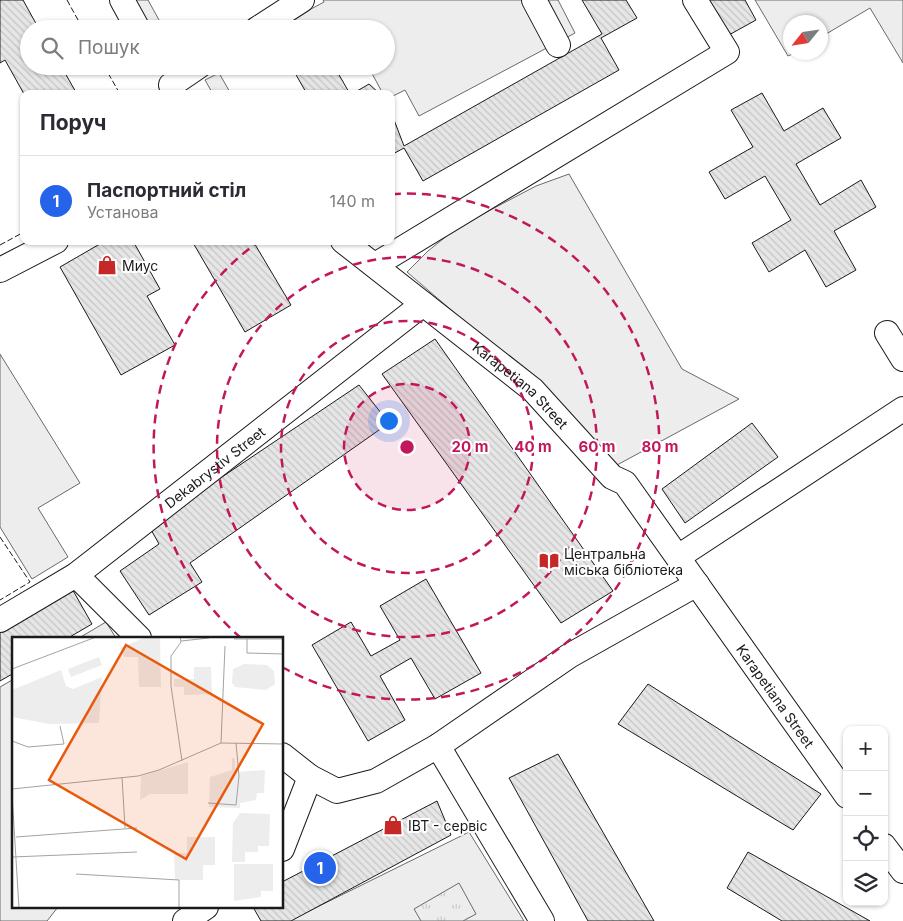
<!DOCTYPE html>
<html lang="uk">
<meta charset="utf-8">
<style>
body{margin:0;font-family:Inter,sans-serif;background:#f7f7f7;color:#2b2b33}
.controls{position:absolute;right:15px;bottom:15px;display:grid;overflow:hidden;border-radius:10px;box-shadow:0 1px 4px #0004}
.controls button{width:45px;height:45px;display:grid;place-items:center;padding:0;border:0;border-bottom:1px solid #e1e1e2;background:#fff;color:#2b2b33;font:25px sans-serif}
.compass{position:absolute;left:783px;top:15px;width:45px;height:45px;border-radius:50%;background:#fff;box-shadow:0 1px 4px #0004;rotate:240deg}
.you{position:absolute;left:388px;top:420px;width:18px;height:18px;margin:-12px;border:4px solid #fff;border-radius:50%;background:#1a73e8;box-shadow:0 0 0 8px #1a73e833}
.badge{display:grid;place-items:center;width:32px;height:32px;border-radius:50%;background:#2563eb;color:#fff;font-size:16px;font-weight:700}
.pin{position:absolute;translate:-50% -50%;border:2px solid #fff;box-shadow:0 1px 5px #0006}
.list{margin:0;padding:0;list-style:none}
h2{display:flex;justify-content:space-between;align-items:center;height:65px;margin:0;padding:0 20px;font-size:21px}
h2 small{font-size:16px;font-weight:400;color:#7c7c81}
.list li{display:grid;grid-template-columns:32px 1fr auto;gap:15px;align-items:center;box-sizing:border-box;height:90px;padding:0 20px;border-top:1px solid #e1e1e2}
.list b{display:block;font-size:19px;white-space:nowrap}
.list p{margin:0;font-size:16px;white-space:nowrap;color:#7c7c81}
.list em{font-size:16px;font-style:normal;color:#7c7c81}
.icon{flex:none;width:28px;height:28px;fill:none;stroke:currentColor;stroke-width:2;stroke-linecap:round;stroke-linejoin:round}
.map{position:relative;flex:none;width:903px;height:921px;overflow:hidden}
.search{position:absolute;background:#fff;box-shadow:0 1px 4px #0004;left:20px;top:20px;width:375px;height:55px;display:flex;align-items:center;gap:12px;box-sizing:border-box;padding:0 18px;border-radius:28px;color:#7c7c81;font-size:19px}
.panel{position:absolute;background:#fff;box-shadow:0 1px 4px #0004;left:20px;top:90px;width:375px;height:155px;border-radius:10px}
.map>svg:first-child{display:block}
.built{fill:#ededed;stroke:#6a6a6a}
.park{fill:url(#park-tufts);stroke:#6a6a6a}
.building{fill:url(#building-back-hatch);stroke:#1a1a1a}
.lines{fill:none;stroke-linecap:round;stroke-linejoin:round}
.minor-casing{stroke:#1a1a1a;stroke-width:26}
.minor{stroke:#fff;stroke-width:24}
.fence{stroke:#1a1a1a;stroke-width:1;stroke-dasharray:6 2.5;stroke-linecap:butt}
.ring{fill:none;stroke:#c2185b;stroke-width:2.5;stroke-dasharray:9 6}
.labels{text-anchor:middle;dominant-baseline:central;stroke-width:4;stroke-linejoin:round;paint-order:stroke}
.poi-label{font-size:14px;fill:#1a1a1a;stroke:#fff;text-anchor:start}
.street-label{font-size:14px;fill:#1a1a1a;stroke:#fff}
.inset-road{fill:none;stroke:#a3a3a3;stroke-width:1}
.view{fill:#e8590c;fill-opacity:0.15;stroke:#e8590c;stroke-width:2.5}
.inset-edge{fill:none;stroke:#1a1a1a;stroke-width:2.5}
.centre{fill:#c2185b;stroke:#fff;stroke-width:2.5}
.ring-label{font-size:15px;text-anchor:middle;font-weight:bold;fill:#c2185b;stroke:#fff;stroke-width:4;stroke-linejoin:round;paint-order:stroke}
</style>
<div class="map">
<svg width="903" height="921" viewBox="0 0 903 921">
<defs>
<pattern id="park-tufts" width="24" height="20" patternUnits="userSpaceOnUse" patternTransform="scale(1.25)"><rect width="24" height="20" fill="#ededed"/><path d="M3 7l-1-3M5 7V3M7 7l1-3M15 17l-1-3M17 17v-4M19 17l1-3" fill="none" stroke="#cbcbcb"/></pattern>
<pattern id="building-back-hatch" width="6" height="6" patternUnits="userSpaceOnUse" patternTransform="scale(1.25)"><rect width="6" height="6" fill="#e6e6e6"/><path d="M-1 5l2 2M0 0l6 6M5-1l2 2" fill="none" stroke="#c5c5c5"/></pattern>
</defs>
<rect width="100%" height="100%" fill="#fff"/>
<g class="built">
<path d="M125,0H148L164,29H141Z"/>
<path d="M323,0H558L575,33L419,116L405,90L391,97V94H383L368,66H386V29H322L320,25L313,29H274L324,2Z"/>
<path d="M755,0H903V63L870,8L821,37L820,22H790V52L795,53L788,56Z"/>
<path d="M219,73L231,94H213L205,80Z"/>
<path d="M569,174L682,369L739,399L617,465L538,380L507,358L407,272L428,251L458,227L536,186Z"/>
<path d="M0,354L80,483L38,508L68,557L32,579L0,527Z"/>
<path d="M106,622L116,638H79Z"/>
<path d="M14,679V907H58L47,921H0V687Z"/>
<path d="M469,832L524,921H289Z"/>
</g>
<path class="park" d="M459,883L476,914L463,921H421L414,909Z"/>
<g class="building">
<path d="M0,0H23L39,29H29V66H61L77,94H24L5,60L0,63Z"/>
<path d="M582,0H626L637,18L601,38L619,70L423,181L404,148L391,155V112L404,146L602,34Z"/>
<path d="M707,0H745L756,20L727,36Z"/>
<path d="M291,66H334L350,94H307Z"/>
<path d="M369,84L380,94H352Z"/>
<path d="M762,93L784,131L823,108L841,138L796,164L820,205L861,180L876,207L834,231L856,270L826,287L805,250L769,272L752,243L791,220L765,176L725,199L709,172L753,147L731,110Z"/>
<path d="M105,241H133L160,289L147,296L175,345L121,375L60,267Z"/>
<path d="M192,241H253L291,305L245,332Z"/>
<path d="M435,339L613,591L561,623L382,374Z"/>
<path d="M359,385L389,423L190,563L202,582L149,615L120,571L159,544L149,526Z"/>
<path d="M752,423L778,457L685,523L662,489Z"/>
<path d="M426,579L481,673L435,699L411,658L380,676L405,720L368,741L312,645L351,622L371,656L400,640L380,606Z"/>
<path d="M71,587L92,624L68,638H14V673L0,681V631Z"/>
<path d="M648,684L821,794L793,830L618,724Z"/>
<path d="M558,754L654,921H588L509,778Z"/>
<path d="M437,801L451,835L291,921H261L253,907H282V882Z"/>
<path d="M748,852L870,921H782L727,888Z"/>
</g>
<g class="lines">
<defs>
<g id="minor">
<path d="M122,0L138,29"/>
<path d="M534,0L558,45"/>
<path d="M257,29L302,0"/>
<path d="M171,85L199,66"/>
<path id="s1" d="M343,241L533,390L612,477L625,483L847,796"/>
<path d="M375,265L727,52L695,0"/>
<path d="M0,270L56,241"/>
<path d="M887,333L903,359"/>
<path d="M678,557L903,409"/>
<path d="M76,575L139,638"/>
<path id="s2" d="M0,620L76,575L423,304"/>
<path d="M438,746L542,921"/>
<path d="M282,755L310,777L337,791L376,781L438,746L569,656L697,584"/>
<path d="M884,846L903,871"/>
<path d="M282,849L310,777"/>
<path d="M185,921L206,907"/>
</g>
</defs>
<use href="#minor" class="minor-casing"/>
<use href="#minor" class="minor"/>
<g class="fence">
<path d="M67,0L83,29"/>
<path d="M104,66L120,94"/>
<path d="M0,245L24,232"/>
<path d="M0,537L30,582L0,600"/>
</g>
</g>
<circle cx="407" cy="447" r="63" fill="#c2185b" fill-opacity=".12"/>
<g class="ring">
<circle cx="407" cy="447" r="63"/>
<circle cx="407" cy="447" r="126"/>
<circle cx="407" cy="447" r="190"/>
<path d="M241 638A253 253 0 0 1 258 242M392 194A253 253 0 1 1 284 668"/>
</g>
<defs>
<symbol id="shop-bare" viewBox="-9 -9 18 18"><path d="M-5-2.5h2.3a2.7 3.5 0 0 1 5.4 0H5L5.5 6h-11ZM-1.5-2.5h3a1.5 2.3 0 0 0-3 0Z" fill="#c62828" stroke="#fff" stroke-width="2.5" paint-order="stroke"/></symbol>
<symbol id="library-bare" viewBox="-9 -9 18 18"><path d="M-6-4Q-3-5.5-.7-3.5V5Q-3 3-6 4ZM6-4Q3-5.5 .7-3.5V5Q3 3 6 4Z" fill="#c62828" stroke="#fff" stroke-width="2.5" paint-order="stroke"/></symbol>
</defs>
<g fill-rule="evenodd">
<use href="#shop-bare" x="93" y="251" width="28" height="28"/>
<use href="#library-bare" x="535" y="547" width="28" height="28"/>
<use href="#shop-bare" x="379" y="811" width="28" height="28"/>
</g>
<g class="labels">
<g class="poi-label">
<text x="122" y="265">Миус</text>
<text x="564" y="553">Центральна<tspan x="564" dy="16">міська бібліотека</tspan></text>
<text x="408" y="825">ІВТ - сервіс</text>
</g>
<g class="street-label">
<text stroke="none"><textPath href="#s1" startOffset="229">Karapetiana Street</textPath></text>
<text stroke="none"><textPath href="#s2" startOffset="264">Dekabrystiv Street</textPath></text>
<text stroke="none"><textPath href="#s1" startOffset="634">Karapetiana Street</textPath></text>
</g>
</g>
<g transform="translate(12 637)">
<rect width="271" height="271" fill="#fff"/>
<path d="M134,0H148L149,50H127L126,20H112L108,11ZM232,27L255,28L262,34L263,47L254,53L223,50L220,46L221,32ZM182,30H199L200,57L172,58V50H162V42H182ZM49,33L54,49L61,52L90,40L87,86L37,87L0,80V53ZM220,121H223V135L253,133L252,156H245L244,163L228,166V171L197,170L198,140L220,133ZM176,125V157H138L128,163L129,139ZM228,176L258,177L257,209H246V215H233V225H220L221,186ZM175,200H203V228H191V243H163L162,216H175ZM222,227H261V254H249V260L222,264Z" fill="#ededed"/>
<path d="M87,20L90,28L59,40L56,32Z" fill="#ededed"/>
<path class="inset-road" d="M168,0L169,5L159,19V49L170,124M222,2H272M235,2V16L272,17M169,4L197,1M0,32L84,0M0,104L16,110L52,107L48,89M209,106L213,9M110,140L113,191M0,152L126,139L147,133L209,106L272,107M0,157L7,271M196,166L224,168L227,139L224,106M4,200L125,191M0,220L125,215M64,237L167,243V271"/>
<path class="view" d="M114,8L251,87L174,222L37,143Z"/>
<rect width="271" height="271" class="inset-edge"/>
</g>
<circle cx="407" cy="447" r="8" class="centre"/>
<g class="ring-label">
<text x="470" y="452">20 m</text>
<text x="533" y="452">40 m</text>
<text x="597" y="452">60 m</text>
<text x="660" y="452">80 m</text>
</g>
</svg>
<div class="controls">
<button>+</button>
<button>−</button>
<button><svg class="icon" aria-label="locate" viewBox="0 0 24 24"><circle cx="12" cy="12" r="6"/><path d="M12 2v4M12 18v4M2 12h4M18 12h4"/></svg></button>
<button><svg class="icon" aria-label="layers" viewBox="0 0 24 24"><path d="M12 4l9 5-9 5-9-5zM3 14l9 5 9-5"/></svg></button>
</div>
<svg class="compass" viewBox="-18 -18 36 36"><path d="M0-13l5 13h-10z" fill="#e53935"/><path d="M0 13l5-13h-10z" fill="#7c7c81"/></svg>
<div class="you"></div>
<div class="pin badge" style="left:320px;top:868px">1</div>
<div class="search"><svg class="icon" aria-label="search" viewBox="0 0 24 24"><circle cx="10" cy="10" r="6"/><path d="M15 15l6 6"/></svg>Пошук</div>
<section class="panel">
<h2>Поруч<small></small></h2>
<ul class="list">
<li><span class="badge">1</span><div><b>Паспортний стіл</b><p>Установа</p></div><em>140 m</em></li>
</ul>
</section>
</div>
